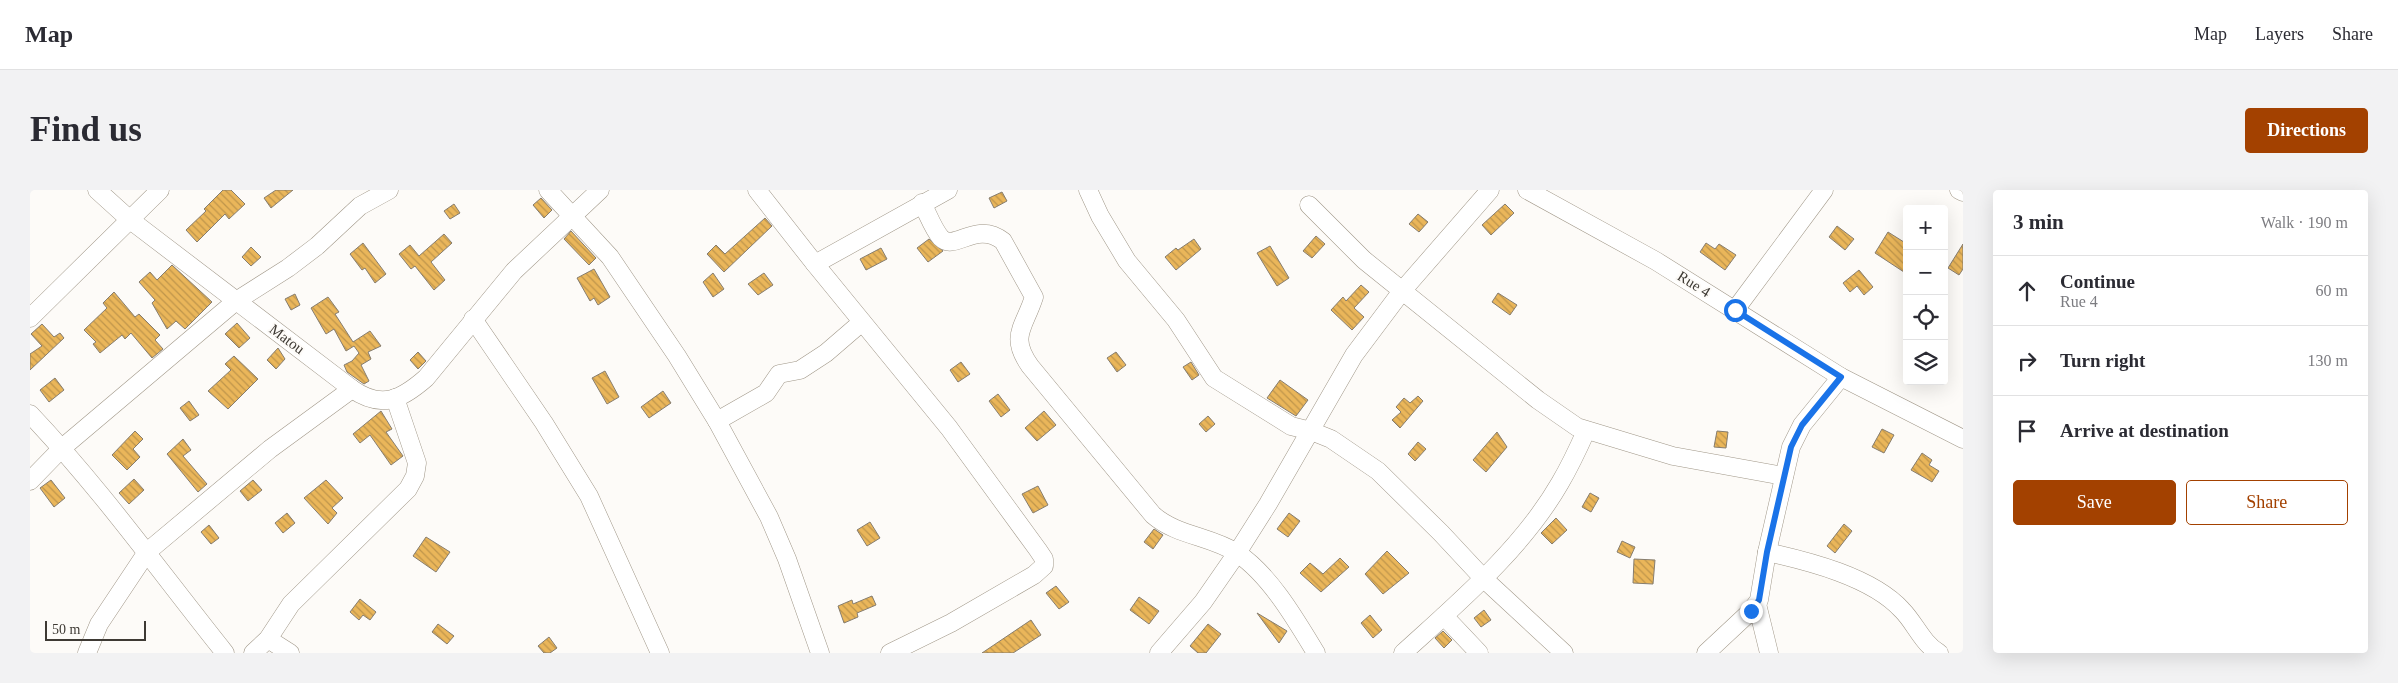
<!DOCTYPE html>
<meta charset="utf-8">
<style>
body{margin:0;font-family:"Times New Roman",serif;background:#f2f2f3;color:#2b2b33}
.controls{position:absolute;right:15px;top:15px;display:grid;overflow:hidden;border-radius:5px;box-shadow:0 5px 20px #0002}
.controls button{width:45px;height:45px;display:grid;place-items:center;padding:0;border:0;border-bottom:1px solid #e1e1e2;background:#fff;color:#2b2b33;font:25px sans-serif}
.scale{position:absolute;left:15px;bottom:12px;width:101px;box-sizing:border-box;padding-left:5px;border:2px solid #3e3a34;border-top:0;font-size:14px;line-height:18px;white-space:nowrap;color:#3e3a34;-webkit-text-stroke:4px #fdfbf8;paint-order:stroke}
.stop{position:absolute;width:15px;height:15px;margin:-11px;border:4px solid #1a73e8;border-radius:50%;background:#fff}
.stop.end{background:#1a73e8;border-color:#fff;box-shadow:0 1px 5px #0008}
.list{margin:0;padding:0;list-style:none}
h2{display:flex;justify-content:space-between;align-items:center;height:65px;margin:0;padding:0 20px;font-size:21px}
h2 small{font-size:16px;font-weight:400;color:#7c7c81}
.list li{display:grid;grid-template-columns:32px 1fr auto;gap:15px;align-items:center;box-sizing:border-box;height:70px;padding:0 20px;border-top:1px solid #e1e1e2}
.list b{display:block;font-size:19px;white-space:nowrap}
.list p{margin:0;font-size:16px;white-space:nowrap;color:#7c7c81}
.list em{font-size:16px;font-style:normal;color:#7c7c81}
.actions{display:flex;gap:10px;padding:15px 20px}
.actions a{flex:1;padding:11px 0;border:1px solid #a34100;border-radius:5px;text-align:center;font-size:18px;color:#a34100}
.actions .main{background:#a34100;color:#fff}
.icon{flex:none;width:28px;height:28px;fill:none;stroke:currentColor;stroke-width:2;stroke-linecap:round;stroke-linejoin:round}
.map{position:relative;flex:none;width:1933px;height:463px;overflow:hidden;border-radius:5px}
header{display:flex;align-items:center;gap:30px;box-sizing:border-box;height:70px;padding:0 25px;background:#fff;border-bottom:1px solid #e1e1e2}
header strong{font-size:24px}
nav{display:flex;gap:28px;margin-inline-start:auto;font-size:18px}
.intro{display:flex;align-items:center;justify-content:space-between;box-sizing:border-box;height:120px;padding:0 30px}
h1{margin:0;font-size:35px}
.button{padding:12px 22px;border-radius:5px;background:#a34100;color:#fff;font-size:18px;font-weight:700}
main{display:flex;gap:30px;padding:0 30px}
aside{flex:1;background:#fff;border-radius:5px;box-shadow:0 5px 20px #0002}
.map>svg:first-child{display:block}
.building{fill:url(#building-back-hatch);stroke:#867d6f}
.lines{fill:none;stroke-linecap:round;stroke-linejoin:round}
.minor-casing{stroke:#a09788;stroke-width:19}
.minor{stroke:#fff;stroke-width:18}
.route{stroke:#1a73e8;stroke-width:6}
.labels{text-anchor:middle;dominant-baseline:central;stroke-width:4;stroke-linejoin:round;paint-order:stroke}
.street-label{font-size:15px;fill:#3e3a34;stroke:#fdfbf8}
</style>
<header>
<strong>Map</strong>
<nav><a>Map</a><a>Layers</a><a>Share</a></nav>
</header>
<div class="intro"><h1>Find us</h1><a class="button">Directions</a></div>
<main>
<div class="map">
<svg width="1933" height="463" viewBox="0 0 1933 463">
<defs>
<pattern id="building-back-hatch" width="6" height="6" patternUnits="userSpaceOnUse" patternTransform="scale(1.25)"><rect width="6" height="6" fill="#eab65a"/><path d="M-1 5l2 2M0 0l6 6M5-1l2 2" fill="none" stroke="#bf954b"/></pattern>
</defs>
<rect width="100%" height="100%" fill="#fdfbf8"/>
<g class="building">
<path d="M193,0H201L215,14L199,29L195,24L167,52L156,40L176,21L174,19Z"/>
<path d="M246,0H263L241,18L234,8Z"/>
<path d="M972,2L977,11L964,18L959,8Z"/>
<path d="M511,8L522,20L514,28L503,15Z"/>
<path d="M424,14L430,23L420,29L414,21Z"/>
<path d="M1475,14L1484,23L1461,45L1452,35Z"/>
<path d="M1388,24L1398,32L1389,42L1379,34Z"/>
<path d="M735,28L742,36L694,82L677,64L686,55L695,64Z"/>
<path d="M1807,36L1824,49L1815,60L1799,47Z"/>
<path d="M541,41L566,68L559,75L534,49Z"/>
<path d="M1858,42L1877,54V84L1845,63Z"/>
<path d="M414,44L422,53L401,72L415,90L404,100L385,76L381,79L369,64L380,55L389,66Z"/>
<path d="M1286,46L1295,54L1282,68L1273,61Z"/>
<path d="M899,49L913,61L898,72L887,58Z"/>
<path d="M1164,49L1171,59L1146,80L1135,67L1146,58L1148,60Z"/>
<path d="M333,53L356,84L345,93L335,78L332,80L320,64Z"/>
<path d="M1676,53L1685,59L1689,54L1706,65L1695,80L1670,62Z"/>
<path d="M1933,54V79L1929,85L1918,78Z"/>
<path d="M1240,56L1259,88L1247,96L1227,63Z"/>
<path d="M221,57L231,67L221,76L212,67Z"/>
<path d="M851,58L857,69L836,80L830,69Z"/>
<path d="M142,75L182,112L155,139L146,131L137,139L122,113L125,110L109,92L120,82L127,90Z"/>
<path d="M564,79L580,107L568,115L564,108L560,111L547,88Z"/>
<path d="M1829,80L1843,97L1834,105L1827,96L1820,102L1813,93Z"/>
<path d="M683,83L694,99L683,107L673,92Z"/>
<path d="M734,83L743,95L728,105L718,94Z"/>
<path d="M1331,95L1339,102L1324,118L1334,127L1322,140L1301,120L1313,107L1316,111Z"/>
<path d="M84,102L105,127L109,124L130,145L125,150L133,159L122,168L101,143L95,149L92,145L70,163L63,154L66,152L54,140L77,118L73,113Z"/>
<path d="M1468,103L1487,115L1480,125L1462,112Z"/>
<path d="M265,104L270,115L261,120L255,109Z"/>
<path d="M298,107L309,122L305,124L323,152L340,141L351,156L338,162L341,169L331,175L339,191L334,194L317,182L314,175L322,171L329,163L324,156L316,161L304,139L296,144L281,118Z"/>
<path d="M207,133L220,148L209,158L195,144Z"/>
<path d="M12,134L24,147L30,143L34,148L0,180V164L12,156L1,144Z"/>
<path d="M248,158L255,169L246,179L237,170Z"/>
<path d="M388,162L396,171L388,179L380,170Z"/>
<path d="M1086,162L1096,175L1087,182L1077,168Z"/>
<path d="M204,166L228,189L198,219L178,201L201,180L195,174Z"/>
<path d="M931,172L940,184L928,192L920,180Z"/>
<path d="M1161,172L1169,185L1162,190L1153,177Z"/>
<path d="M575,181L589,207L577,214L562,188Z"/>
<path d="M25,188L34,200L19,212L10,200Z"/>
<path d="M1250,190L1278,210L1266,226L1237,208Z"/>
<path d="M633,201L641,213L619,228L611,217Z"/>
<path d="M968,204L980,220L971,227L959,211Z"/>
<path d="M1388,206L1393,211L1370,238L1362,230L1371,222L1366,217L1374,208L1380,213Z"/>
<path d="M159,211L169,225L160,231L150,218Z"/>
<path d="M351,221L362,239L356,242L373,266L361,275L340,245L330,253L323,244Z"/>
<path d="M1014,221L1026,235L1007,251L995,238Z"/>
<path d="M1178,226L1185,234L1176,242L1169,234Z"/>
<path d="M1852,239L1864,245L1854,263L1842,257Z"/>
<path d="M105,241L113,249L103,259L110,267L97,280L82,265Z"/>
<path d="M1687,241L1698,242L1696,258L1684,257Z"/>
<path d="M1467,242L1477,257L1456,282L1443,270Z"/>
<path d="M153,249L161,260L153,266L177,294L168,302L137,264Z"/>
<path d="M1388,252L1396,259L1385,271L1378,264Z"/>
<path d="M1892,263L1902,270L1899,275L1909,281L1902,292L1881,280Z"/>
<path d="M104,289L114,300L99,314L89,303Z"/>
<path d="M21,290L35,308L24,317L10,298Z"/>
<path d="M223,290L232,300L218,311L210,301Z"/>
<path d="M296,290L313,308L302,318L307,323L298,334L274,308Z"/>
<path d="M1008,296L1018,315L1003,323L992,304Z"/>
<path d="M1560,303L1569,308L1561,322L1552,317Z"/>
<path d="M257,323L265,333L253,343L245,333Z"/>
<path d="M1259,323L1270,331L1258,347L1247,339Z"/>
<path d="M1526,328L1537,340L1522,354L1511,343Z"/>
<path d="M840,332L850,348L837,356L827,340Z"/>
<path d="M1814,334L1822,341L1805,363L1797,356Z"/>
<path d="M179,335L189,348L181,354L171,342Z"/>
<path d="M1124,339L1133,345L1123,359L1114,352Z"/>
<path d="M396,347L420,362L406,382L383,366Z"/>
<path d="M1592,351L1605,357L1600,368L1587,362Z"/>
<path d="M1357,361L1379,383L1353,404L1335,384Z"/>
<path d="M1310,368L1319,377L1291,402L1270,383L1280,373L1293,384Z"/>
<path d="M1604,369L1625,370L1623,394L1603,393Z"/>
<path d="M1026,396L1039,412L1029,419L1016,403Z"/>
<path d="M842,406L846,415L827,423L828,427L814,433L808,416L822,410L823,414Z"/>
<path d="M1109,407L1129,421L1119,434L1100,420Z"/>
<path d="M330,409L346,422L340,430L333,425L329,430L320,422Z"/>
<path d="M1454,420L1461,430L1451,437L1444,428Z"/>
<path d="M1227,423L1257,441L1249,453Z"/>
<path d="M1340,425L1352,440L1343,448L1331,433Z"/>
<path d="M1001,430L1011,445L983,463H952Z"/>
<path d="M408,434L424,446L417,454L402,442Z"/>
<path d="M1178,434L1191,444L1176,463H1168L1160,456Z"/>
<path d="M1413,441L1422,450L1414,458L1405,448Z"/>
<path d="M519,447L527,458L520,463H514L508,456Z"/>
</g>
<g class="lines">
<defs>
<g id="minor">
<path d="M67,0L99,29L322,199C352,220 372,209 396,188L484,81L570,0"/>
<path d="M518,0L580,67L647,166L687,231L739,327L757,369L790,463"/>
<path d="M727,0L785,74L919,238L1008,360L1014,369V376L1004,385L921,433L860,463"/>
<path d="M1058,0L1070,26L1097,71L1146,130L1184,188L1261,236L1281,241L1301,249L1348,281L1411,343L1453,388L1534,463"/>
<path d="M1497,0L1626,71L1811,187L1933,249"/>
<path d="M1929,0L1933,2"/>
<path d="M892,13C898,24 903,39 911,48C925,62 946,30 973,51L1004,107C994,138 979,146 1000,176L1123,325C1147,346 1181,346 1207,363C1240,385 1266,430 1286,463"/>
<path d="M1279,15L1334,70L1508,210L1547,237L1643,266L1754,286"/>
<path d="M785,74L918,0"/>
<path d="M1705,120L1794,0"/>
<path d="M0,128L130,0"/>
<path d="M443,129L514,233L559,306L630,463"/>
<path d="M0,224C71,299 131,383 195,463"/>
<path d="M687,231L736,203L749,184L770,180L796,163L832,132"/>
<path d="M0,291L32,258L206,111L258,78L287,56L330,16L359,0"/>
<path d="M1737,362C1778,371 1842,387 1872,420C1885,433 1892,453 1909,463"/>
<path d="M1727,414L1739,463"/>
<path d="M1414,426L1449,463"/>
<path d="M238,449L260,463"/>
<path d="M57,463L69,434L117,362L240,259L322,199"/>
<path d="M223,463L238,449L261,414L378,299L385,286L387,273L365,208"/>
<path d="M1129,463L1173,412L1207,363L1238,314L1324,165L1372,101L1460,0"/>
<path d="M1373,463C1429,412 1492,359 1530,293C1540,276 1548,259 1556,241"/>
<path d="M1676,463L1721,421L1729,410L1737,362L1761,257L1772,235L1811,187"/>
</g>
</defs>
<use href="#minor" class="minor-casing"/>
<use href="#minor" class="minor"/>
</g>
<g class="lines">
<path class="route" d="M1705,120L1811,187L1772,235L1761,257L1737,362L1729,410L1721,421"/>
</g>
<g class="labels">
<g class="street-label">
<text transform="translate(1664 94) rotate(32)">Rue 4</text>
<text transform="translate(257 149) rotate(37)">Matou</text>
</g>
</g>
</svg>
<div class="controls">
<button>+</button>
<button>−</button>
<button><svg class="icon" aria-label="locate" viewBox="0 0 24 24"><circle cx="12" cy="12" r="6"/><path d="M12 2v4M12 18v4M2 12h4M18 12h4"/></svg></button>
<button><svg class="icon" aria-label="layers" viewBox="0 0 24 24"><path d="M12 4l9 5-9 5-9-5zM3 14l9 5 9-5"/></svg></button>
</div>
<div class="scale">50 m</div>
<div class="stop" style="left:1705px;top:120px"></div>
<div class="stop end" style="left:1721px;top:421px"></div>
</div>
<aside>
<h2>3 min<small>Walk · 190 m</small></h2>
<ul class="list">
<li><svg class="icon" aria-label="ahead" viewBox="0 0 24 24"><path d="M12 20V5M6 11l6-6 6 6"/></svg><div><b>Continue</b><p>Rue 4</p></div><em>60 m</em></li>
<li><svg class="icon" aria-label="right" viewBox="0 0 24 24"><path d="M7 20v-9h11M14 6l5 5-5 5"/></svg><div><b>Turn right</b></div><em>130 m</em></li>
<li><svg class="icon" aria-label="arrive" viewBox="0 0 24 24"><path d="M6 21V4h12l-3 4 3 4H6"/></svg><div><b>Arrive at destination</b></div></li>
</ul>
<div class="actions"><a class="main">Save</a><a>Share</a></div>
</aside>
</main>
